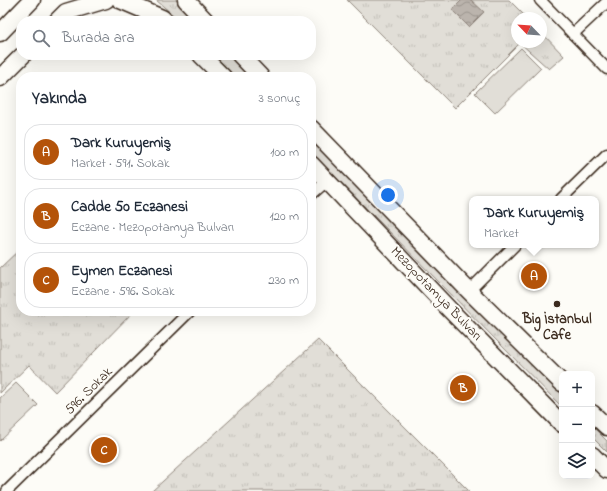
<!DOCTYPE html>
<html lang="tr">
<meta charset="utf-8">
<style>
body{margin:0;font-family:"Indie Flower",sans-serif;background:#f2f2f3;color:#1f2937}
.controls{position:absolute;right:12px;bottom:12px;display:grid;overflow:hidden;border-radius:8px;box-shadow:0 4px 16px #0002}
.controls button{width:36px;height:36px;display:grid;place-items:center;padding:0;border:0;border-bottom:1px solid #e0e1e3;background:#fff;color:#1f2937;font:20px sans-serif}
.compass{position:absolute;left:511px;top:12px;width:36px;height:36px;border-radius:50%;background:#fff;box-shadow:0 4px 16px #0002;rotate:295deg}
.you{position:absolute;left:388px;top:195px;width:14px;height:14px;margin:-10px;border:3px solid #fff;border-radius:50%;background:#1a73e8;box-shadow:0 0 0 6px #1a73e833}
.badge{display:grid;place-items:center;width:26px;height:26px;border-radius:50%;background:#b45309;color:#fff;font-size:13px;font-weight:700}
.pin{position:absolute;translate:-50% -50%;border:2px solid #fff;box-shadow:0 1px 4px #0006}
.popup{position:absolute;left:469px;top:196px;width:130px;height:52px;box-sizing:border-box;display:grid;place-content:center;border-radius:8px;background:#fff;filter:drop-shadow(0 1px 3px #0005);font-size:13px;white-space:nowrap;color:#747a83}
.popup b{font-size:15px;color:#1f2937}
.popup::after{content:'';position:absolute;left:50%;top:100%;margin-left:-8px;border:8px solid transparent;border-top-color:#fff}
.list{margin:0;padding:0;list-style:none}
h2{display:flex;justify-content:space-between;align-items:center;height:52px;margin:0;padding:0 16px;font-size:17px}
h2 small{font-size:13px;font-weight:400;color:#747a83}
.list li{display:grid;grid-template-columns:26px 1fr auto;gap:12px;align-items:center;box-sizing:border-box;height:56px;margin:0 8px 8px;padding:0 8px;border:1px solid #e0e1e3;border-radius:16px}
.list b{display:block;font-size:15px;white-space:nowrap}
.list p{margin:0;font-size:13px;white-space:nowrap;color:#747a83}
.list em{font-size:13px;font-style:normal;color:#747a83}
.icon{flex:none;width:22px;height:22px;fill:none;stroke:currentColor;stroke-width:2;stroke-linecap:round;stroke-linejoin:round}
.map{position:relative;flex:none;width:607px;height:491px;overflow:hidden}
.search{position:absolute;background:#fff;box-shadow:0 4px 16px #0002;left:16px;top:16px;width:300px;height:44px;display:flex;align-items:center;gap:10px;box-sizing:border-box;padding:0 14px;border-radius:16px;color:#747a83;font-size:15px}
.panel{position:absolute;background:#fff;box-shadow:0 4px 16px #0002;left:16px;top:72px;width:300px;height:244px;border-radius:16px}
.map>svg:first-child{display:block}
.grass{fill:url(#grass-tufts);stroke:#8e847a}
.pitch{fill:#e1ded7;stroke:#8e847a}
.water{fill:url(#water-waves);stroke:#887d74}
.lines{fill:none;stroke-linecap:round;stroke-linejoin:round}
.street-casing{stroke:#3b2a1e;stroke-width:13}
.primary-casing{stroke:#3b2a1e;stroke-width:19}
.street{stroke:#fdfcf7;stroke-width:10}
.primary{stroke:#fdfcf7;stroke-width:16}
.poi-dot{fill:#3b2a1e;stroke:#fdfcf7;stroke-width:1.5}
.labels{text-anchor:middle;dominant-baseline:central;stroke-width:4;stroke-linejoin:round;paint-order:stroke}
.street-label{font-size:14px;fill:#3b2a1e;stroke:#fdfcf7}
.poi-label{font-size:14px;font-weight:bold;fill:#3b2a1e;stroke:#fdfcf7}
</style>
<div class="map">
<svg width="607" height="491" viewBox="0 0 607 491">
<defs>
<pattern id="grass-tufts" width="24" height="20" patternUnits="userSpaceOnUse"><rect width="24" height="20" fill="#e1ded7"/><path d="M3 7l-1-3M5 7V3M7 7l1-3M15 17l-1-3M17 17v-4M19 17l1-3" fill="none" stroke="#c2bfb8"/></pattern>
<pattern id="water-waves" width="16" height="10" patternUnits="userSpaceOnUse"><rect width="16" height="10" fill="#bbb4ad"/><path d="M0 5q4-4 8 0t8 0" fill="none" stroke="#99938c"/></pattern>
</defs>
<rect width="100%" height="100%" fill="#fdfcf7"/>
<filter id="ink" filterUnits="userSpaceOnUse"><feTurbulence type="fractalNoise" baseFrequency=".025" numOctaves="2"/><feDisplacementMap in="SourceGraphic" scale="8" xChannelSelector="R" yChannelSelector="G"/><feConvolveMatrix kernelMatrix="1 2 1 2 8 2 1 2 1" color-interpolation-filters="sRGB"/></filter>
<g filter="url(#ink)">
<g class="grass">
<path d="M156,0H176L196,21H180Z"/>
<path d="M347,0H509L527,18H517V42H541V32L564,56L549,69L520,43L455,108Z"/>
<path d="M214,55H229L251,77H236Z"/>
<path d="M311,138L562,395V407L311,152Z"/>
<path d="M21,248V311H134L55,392L29,365L0,393V268Z"/>
<path d="M318,340L469,491H152Z"/>
<path d="M592,426L607,441V452L592,437Z"/>
</g>
<g class="pitch">
<path d="M521,48L541,68L495,113L475,93Z"/>
<path d="M16,383L38,405L0,441V398Z"/>
</g>
<path class="water" d="M462,0H471L484,12L469,27L452,10Z"/>
<g class="lines">
<defs>
<g id="street">
<path d="M540,0L607,69"/>
<path d="M573,34L607,2"/>
<path d="M311,195L328,180"/>
<path d="M561,199L607,154"/>
<path d="M469,291L515,245"/>
<path d="M7,491L190,311"/>
</g>
<g id="primary">
<path d="M120,0L162,18L165,21"/>
<path d="M186,0L206,21"/>
<path d="M57,21L66,12L106,0"/>
<path d="M0,33L32,0"/>
<path d="M201,55L223,77"/>
<path d="M240,55L261,77"/>
<path d="M0,78L23,55"/>
<path d="M311,128L469,291L562,383"/>
<path d="M311,164L449,309L562,424"/>
<path d="M592,413L607,427"/>
<path d="M592,455L607,470"/>
</g>
</defs>
<use href="#street" class="street-casing"/>
<use href="#primary" class="primary-casing"/>
<use href="#street" class="street"/>
<use href="#primary" class="primary"/>
</g>
</g>
<circle class="poi-dot" cx="557" cy="304" r="4"/>
<g class="labels">
<g class="street-label">
<text transform="translate(436 294) rotate(46)">Mezopotamya Bulvarı</text>
<text transform="translate(89 391) rotate(-45)">596. Sokak</text>
</g>
<g class="poi-label">
<text x="557" y="319">Big İstanbul<tspan x="557" dy="16">Cafe</tspan></text>
</g>
</g>
</svg>
<div class="controls">
<button>+</button>
<button>−</button>
<button><svg class="icon" aria-label="layers" viewBox="0 0 24 24"><path d="M12 4l9 5-9 5-9-5zM3 14l9 5 9-5"/></svg></button>
</div>
<svg class="compass" viewBox="-18 -18 36 36"><path d="M0-13l5 13h-10z" fill="#e53935"/><path d="M0 13l5-13h-10z" fill="#747a83"/></svg>
<div class="you"></div>
<div class="pin badge" style="left:534px;top:276px">A</div>
<div class="popup"><b>Dark Kuruyemiş</b>Market</div>
<div class="pin badge" style="left:463px;top:388px">B</div>
<div class="pin badge" style="left:104px;top:450px">C</div>
<div class="search"><svg class="icon" aria-label="search" viewBox="0 0 24 24"><circle cx="10" cy="10" r="6"/><path d="M15 15l6 6"/></svg>Burada ara</div>
<section class="panel">
<h2>Yakında<small>3 sonuç</small></h2>
<ul class="list">
<li><span class="badge">A</span><div><b>Dark Kuruyemiş</b><p>Market · 591. Sokak</p></div><em>100 m</em></li>
<li><span class="badge">B</span><div><b>Cadde 50 Eczanesi</b><p>Eczane · Mezopotamya Bulvarı</p></div><em>120 m</em></li>
<li><span class="badge">C</span><div><b>Eymen Eczanesi</b><p>Eczane · 596. Sokak</p></div><em>230 m</em></li>
</ul>
</section>
</div>
